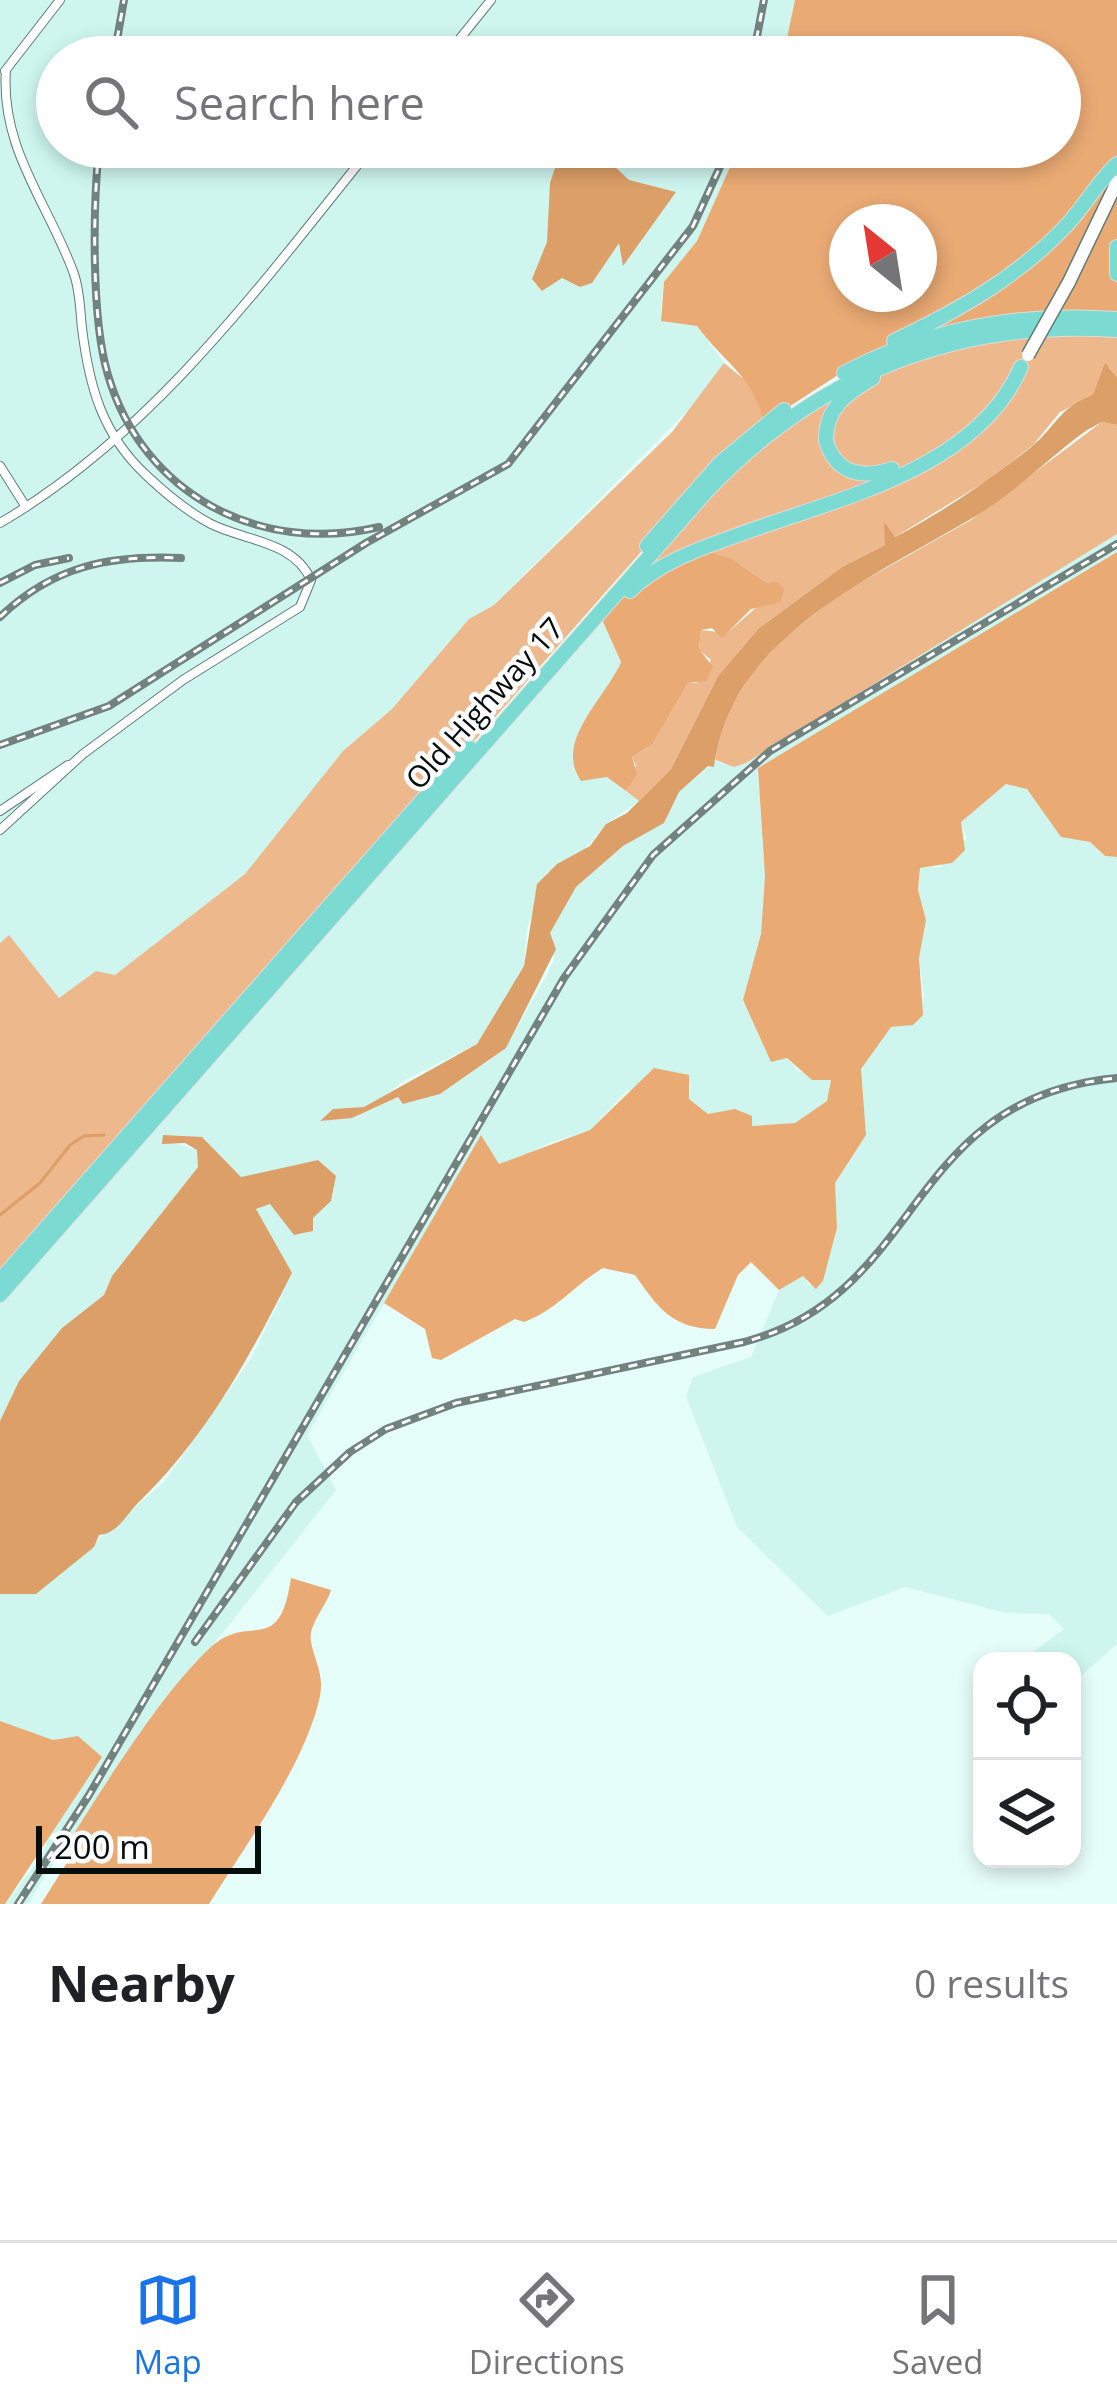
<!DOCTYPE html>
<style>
body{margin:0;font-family:"Open Sans",sans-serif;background:#f6f6f6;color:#202124}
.controls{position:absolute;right:36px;bottom:36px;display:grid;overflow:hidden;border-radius:24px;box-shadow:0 6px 18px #0003}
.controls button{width:108px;height:108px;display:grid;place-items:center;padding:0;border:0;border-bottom:3px solid #e0e0e0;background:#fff;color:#202124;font:60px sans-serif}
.compass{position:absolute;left:829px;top:204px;width:108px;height:108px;border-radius:50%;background:#fff;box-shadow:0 6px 18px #0003;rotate:330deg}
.scale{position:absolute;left:36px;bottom:30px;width:225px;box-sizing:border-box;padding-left:12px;border:6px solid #040e0c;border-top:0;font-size:33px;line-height:42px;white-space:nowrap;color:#040e0c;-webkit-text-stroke:9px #fff;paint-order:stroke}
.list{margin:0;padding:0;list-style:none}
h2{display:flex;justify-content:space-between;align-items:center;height:156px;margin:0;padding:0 48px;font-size:51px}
h2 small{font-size:39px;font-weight:400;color:#757577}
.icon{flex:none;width:66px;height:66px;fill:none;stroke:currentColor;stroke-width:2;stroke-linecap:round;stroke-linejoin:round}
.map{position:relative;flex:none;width:1117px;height:1904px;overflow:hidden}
.search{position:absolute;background:#fff;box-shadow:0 6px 18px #0003;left:36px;right:36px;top:36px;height:132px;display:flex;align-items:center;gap:30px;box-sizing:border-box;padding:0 42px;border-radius:66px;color:#757577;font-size:45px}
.sheet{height:336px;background:#fff}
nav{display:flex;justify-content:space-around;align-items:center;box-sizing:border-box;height:168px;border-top:3px solid #e0e0e0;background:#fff;font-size:33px;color:#757577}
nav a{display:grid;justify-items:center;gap:6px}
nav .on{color:#1a73e8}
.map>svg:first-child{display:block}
.built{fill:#cef6ef}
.green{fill:#edb88c}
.forest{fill:#eaaa74;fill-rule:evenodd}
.water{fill:#dd9f68}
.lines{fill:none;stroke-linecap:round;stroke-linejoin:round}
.stream{stroke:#dd9f68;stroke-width:3}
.street-casing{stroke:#607c77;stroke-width:10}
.secondary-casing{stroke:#607c77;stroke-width:15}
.primary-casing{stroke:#dcdddd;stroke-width:16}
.street{stroke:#fff;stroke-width:8}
.secondary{stroke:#fff;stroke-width:12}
.primary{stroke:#7bdad1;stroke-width:14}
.rail-casing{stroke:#71827f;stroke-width:8}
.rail{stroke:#fff;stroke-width:3;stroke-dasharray:9;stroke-linecap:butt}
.secondary-bridge-casing{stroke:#607c77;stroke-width:15;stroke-linecap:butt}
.secondary-bridge{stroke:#fff;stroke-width:12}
.labels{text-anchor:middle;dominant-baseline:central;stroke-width:9;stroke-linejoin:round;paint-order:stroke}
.street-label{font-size:30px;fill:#040e0c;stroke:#fff}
</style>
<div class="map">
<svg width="1117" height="1904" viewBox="0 0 1117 1904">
<rect width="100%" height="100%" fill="#e6fefa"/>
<g class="built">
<path d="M0,0H795L783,57H57V147H739L697,241L664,283L661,306V321L697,326L724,363L709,389L494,605L469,619L392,709L343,751L245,874L115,975L95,972L59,998L9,935L0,943Z"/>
<path d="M1117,534V552L758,768L765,875L761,934L743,1001L771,1061L787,1058L798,1071L831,1080L827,1101L795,1123L751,1126L708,1114L689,1099L691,1085L627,1090L590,1130L544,1145L523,1159L499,1165L481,1137L307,1435L336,1490L129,1751L27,1904H5L43,1854L78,1736L53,1740L0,1721V1594H36L164,1482L252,1357L292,1274L256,1209L270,1204L300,1235L312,1231L313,1218L331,1201L335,1188L318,1160L241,1177L216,1152L181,1135L177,1144L198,1150V1167L112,1276L104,1295L62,1328L19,1381L0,1421V1296L600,615L621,662L611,685L581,725L573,761L577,777H607L639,801L606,824L580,855L546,873L527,929L524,966L477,1044L403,1081L381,1099L363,1107L333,1109L320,1121L352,1118L398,1097L409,1103L440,1094L504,1050L547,975L554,960L550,933L576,887L623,846L664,823L679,792L716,760L725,765L746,763Z"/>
<path d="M1006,784L1027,789L1061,836L1090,842L1104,856L1117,857V1644L1072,1684V1661H1021L1064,1629L1049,1614L1006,1613L905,1587L828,1616L737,1527L686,1397L693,1377L751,1357L779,1290L804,1275L808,1285L823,1281L837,1228L835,1183L866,1135L861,1069L867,1053L891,1027L913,1025L924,995L919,958L926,920L918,891L920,868L941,867L967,838L961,823L969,811Z"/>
</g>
<g class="green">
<path d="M1117,330V377L1109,367L1093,396L1060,412L1033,445L988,480L895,537L891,533L885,545L842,567L758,629L718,676L671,769L639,801L626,791L636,766L632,757L653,744L688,683H697L711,660L699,650L701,630L727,633L759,605L781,602L776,581L767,583L734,560L635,585L604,609L706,493L836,388L991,334Z"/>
<path d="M724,363L756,389L764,423L648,544L0,1279V943L9,935L59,998L96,971L115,975L245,874L343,751L392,709L469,619L494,605L672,432Z"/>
<path d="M1102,422L1117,425V534L746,763L734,767L716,760L714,746L726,715L752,673L784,638L840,594L971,520Z"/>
</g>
<g class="forest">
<path d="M795,0H1117V318L1067,316L838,375L764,423C753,375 725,364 697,326L661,321L664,282L697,241L739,147H1060V57H783ZM847,222H919V294H847Z"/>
<path d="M699,549L734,560L767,583L776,581L784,589L781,602L751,609L722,638L712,628L701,630L699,649L713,667L706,681L688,683L653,744L632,757L637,774L626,791L607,777L581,781C553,741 606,698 621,662L600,615L635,585Z"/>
<path d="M1117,552V857L1105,856L1090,842L1061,837L1027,789L1006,784L961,822L965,850L952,863L920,868L918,890L926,920L919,958L923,1015L913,1025L891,1027L861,1069L866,1135L835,1183L837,1228L823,1281L816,1289L803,1276L779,1290L751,1262L738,1275L715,1329C673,1329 658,1308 635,1275L603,1268C572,1287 558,1309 524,1322L515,1319L441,1360L432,1358L425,1329L384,1303L481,1135L499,1164L590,1130L654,1068L689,1075V1099L708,1114L735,1109L752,1116V1126L795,1123L827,1101L831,1080H812L787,1058L771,1062L743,1000L761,934L765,876L758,768Z"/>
<path d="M291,1578L331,1590C326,1607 308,1624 311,1642C315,1662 324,1674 320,1696C306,1763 245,1846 209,1904H41L75,1850L70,1840C105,1784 163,1691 211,1647C250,1611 279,1659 291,1578Z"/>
<path d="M0,1721L53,1740L78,1736L102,1757L5,1904H0Z"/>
</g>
<g class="water">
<path d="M562,147H594L629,180L676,192L623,266L619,243L592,283L580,287L562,278L542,291L532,279L547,242L550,183Z"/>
<path d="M1105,363L1117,377V425L1102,422L1087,430C1047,459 1013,495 969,520C869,579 729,639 714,767L708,766L679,792L664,823L623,846L576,887L550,933L556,949L506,1048L440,1094L403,1104L398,1097L352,1118L320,1121L333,1109L364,1107L477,1044L524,966L537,884L557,864L590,846L606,824L627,813L671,769L718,676L758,629L842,567L885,545L884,522L895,537C943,512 988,481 1030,448C1058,425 1057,409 1093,395Z"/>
<path d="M163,1135L202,1137L241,1177L318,1160L336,1176L331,1201L313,1218V1231L294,1235L270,1204L256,1209L292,1273C250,1356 208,1435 140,1501C126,1514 119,1533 99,1535L94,1547L36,1594H0V1421L19,1381L62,1328L104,1295L112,1276L198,1167L197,1150L185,1143L162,1144Z"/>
</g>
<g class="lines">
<path class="stream" d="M0,1215L40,1183L70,1145L84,1136L104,1135"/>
<defs>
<g id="street">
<path d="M445,57L491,0"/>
<path d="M5,71L60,0"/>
<path d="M0,466L26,507"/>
<path d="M0,523C153,434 263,282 372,147"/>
<path d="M0,811L68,765"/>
<path d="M0,830L83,754L183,680L300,607L311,580C294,541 245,541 211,524C188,512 165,493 146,475C102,434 89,386 82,328C80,310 80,291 74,274C49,204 0,149 6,70"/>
</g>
<path id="secondary" d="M1069,282L1117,182"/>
<g id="primary">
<path d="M1117,247V274"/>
<path d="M894,341C957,311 1015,279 1064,228C1083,209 1097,182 1117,164"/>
<path d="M844,373C929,328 1021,312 1117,319"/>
<path d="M873,378C847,393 825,408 826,441C836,474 862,479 892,469"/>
<path d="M647,546L719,464L784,410"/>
<path d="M630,591C656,565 693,551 727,539C828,500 975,474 1021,367"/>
<path d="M0,1280L469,747"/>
<path d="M0,1295L706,492C816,375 957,319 1117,330"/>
</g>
</defs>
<use href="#street" class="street-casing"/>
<use href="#secondary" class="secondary-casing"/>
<use href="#primary" class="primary-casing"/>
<use href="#street" class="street"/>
<use href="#secondary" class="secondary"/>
<use href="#primary" class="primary"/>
<defs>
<g id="rail">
<path d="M114,57L124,0"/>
<path d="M753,57L764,0"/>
<path d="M99,147C93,206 91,319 108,375C143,495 260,555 379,527"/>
<path d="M0,583L35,565L69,558"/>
<path d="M0,617C53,566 109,555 181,558"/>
<path d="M0,745L109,706L366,543L508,464L693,226L729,147"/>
<path d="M195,1642L296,1502L350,1452L386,1429L456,1403L744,1342C927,1294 902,1098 1117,1078"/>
<path d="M18,1904L89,1795L564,978L653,855L770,751L1117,544"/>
</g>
</defs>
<use href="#rail" class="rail-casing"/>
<use href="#rail" class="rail"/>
<defs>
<path id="secondary-bridge" d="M1028,355L1069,282"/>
</defs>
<use href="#secondary-bridge" class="secondary-bridge-casing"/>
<use href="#secondary-bridge" class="secondary-bridge"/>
</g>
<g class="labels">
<g class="street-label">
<text transform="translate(484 703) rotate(-48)">Old Highway 17</text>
</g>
</g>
</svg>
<div class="controls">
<button><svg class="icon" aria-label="locate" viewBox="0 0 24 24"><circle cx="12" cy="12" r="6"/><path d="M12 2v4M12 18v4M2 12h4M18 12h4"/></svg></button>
<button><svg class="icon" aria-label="layers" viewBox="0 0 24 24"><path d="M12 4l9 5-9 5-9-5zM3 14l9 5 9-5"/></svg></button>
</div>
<svg class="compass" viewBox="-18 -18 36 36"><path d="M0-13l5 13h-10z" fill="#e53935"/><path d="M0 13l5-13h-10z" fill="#757577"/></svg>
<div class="scale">200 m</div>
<div class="search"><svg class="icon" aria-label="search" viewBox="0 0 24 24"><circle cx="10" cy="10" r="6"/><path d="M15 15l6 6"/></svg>Search here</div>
</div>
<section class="sheet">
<h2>Nearby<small>0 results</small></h2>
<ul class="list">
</ul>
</section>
<nav>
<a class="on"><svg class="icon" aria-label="map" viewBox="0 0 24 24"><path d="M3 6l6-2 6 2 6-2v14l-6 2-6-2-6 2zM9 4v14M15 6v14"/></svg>Map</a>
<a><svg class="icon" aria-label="directions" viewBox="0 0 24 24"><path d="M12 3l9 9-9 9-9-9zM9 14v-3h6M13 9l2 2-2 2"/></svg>Directions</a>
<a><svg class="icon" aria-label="saved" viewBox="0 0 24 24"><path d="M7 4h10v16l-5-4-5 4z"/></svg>Saved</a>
</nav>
